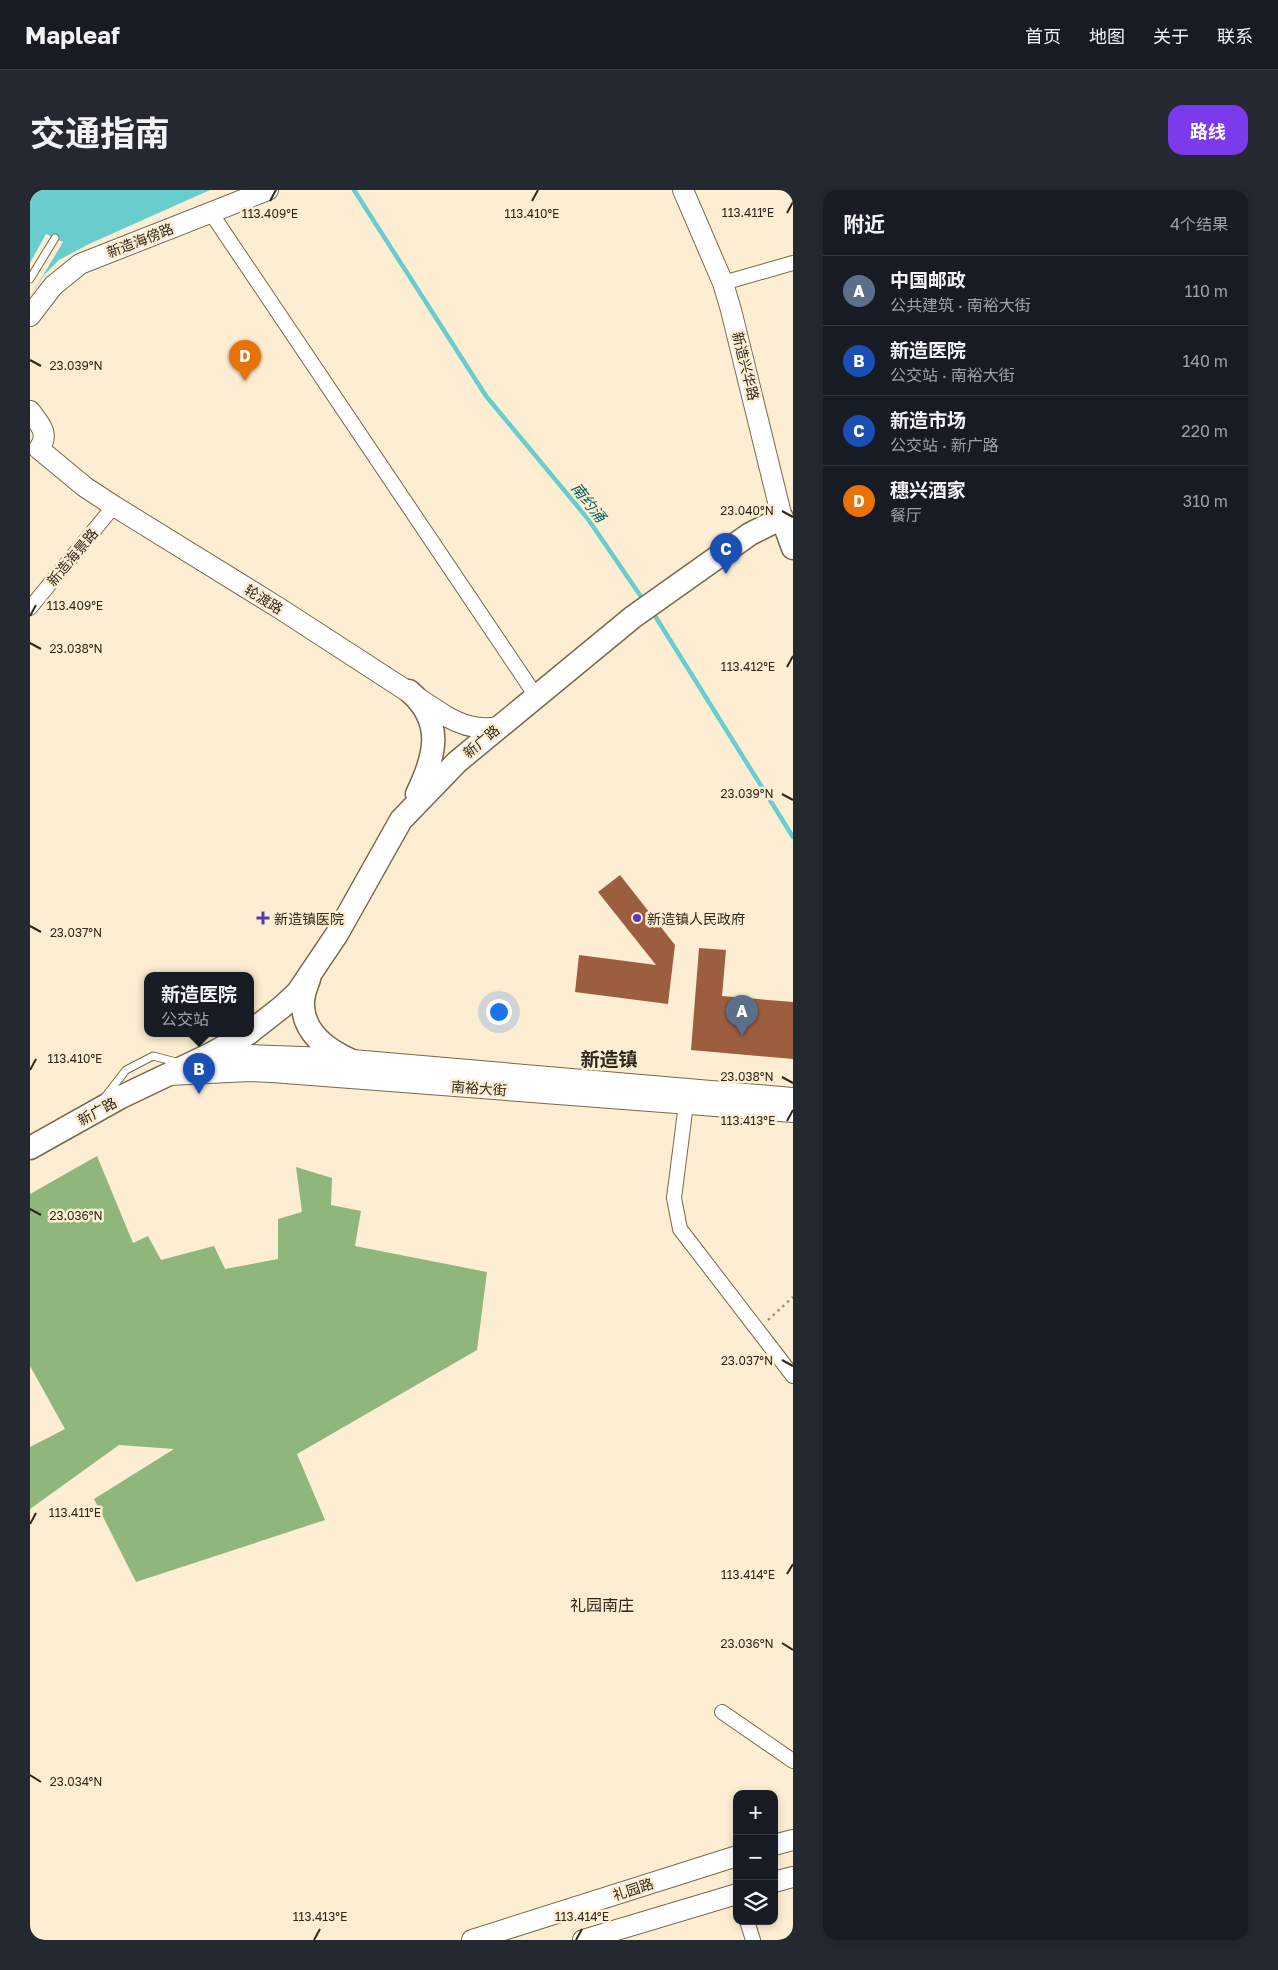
<!DOCTYPE html>
<html lang="zh">
<meta charset="utf-8">
<style>
body{margin:0;font-family:"Golos Text","Noto Sans SC",sans-serif;background:#242831;color:#f1f3f6}
.controls{position:absolute;right:15px;bottom:15px;display:grid;overflow:hidden;border-radius:10px;box-shadow:0 2px 8px #0003}
.controls button{width:45px;height:45px;display:grid;place-items:center;padding:0;border:0;border-bottom:1px solid #363941;background:#171b24;color:#f1f3f6;font:25px sans-serif}
.you{position:absolute;left:468px;top:821px;width:18px;height:18px;margin:-12px;border:4px solid #fff;border-radius:50%;background:#1a73e8;box-shadow:0 0 0 8px #1a73e833}
.badge{display:grid;place-items:center;width:32px;height:32px;border-radius:50%;background:#7c3aed;color:#fff;font-size:16px;font-weight:700}
.pin{position:absolute;translate:-50% -41px;filter:drop-shadow(0 1px 2px #0008)}
.pin::after{content:'';position:absolute;top:26px;width:18px;height:15px;background:inherit;clip-path:polygon(0 0,100% 0,50% 100%)}
.popup{position:absolute;left:114px;top:782px;width:110px;height:65px;box-sizing:border-box;display:grid;place-content:center;border-radius:10px;background:#171b24;filter:drop-shadow(0 1px 4px #0005);font-size:16px;white-space:nowrap;color:#9ea1a6}
.popup b{font-size:19px;color:#f1f3f6}
.popup::after{content:'';position:absolute;left:50%;top:100%;margin-left:-10px;border:10px solid transparent;border-top-color:#171b24}
.list{margin:0;padding:0;list-style:none}
h2{display:flex;justify-content:space-between;align-items:center;height:65px;margin:0;padding:0 20px;font-size:21px}
h2 small{font-size:16px;font-weight:400;color:#9ea1a6}
.list li{display:grid;grid-template-columns:32px 1fr auto;gap:15px;align-items:center;box-sizing:border-box;height:70px;padding:0 20px;border-top:1px solid #363941}
.list b{display:block;font-size:19px;white-space:nowrap}
.list p{margin:0;font-size:16px;white-space:nowrap;color:#9ea1a6}
.list em{font-size:16px;font-style:normal;color:#9ea1a6}
.icon{flex:none;width:28px;height:28px;fill:none;stroke:currentColor;stroke-width:2;stroke-linecap:round;stroke-linejoin:round}
.map{position:relative;flex:none;width:763px;height:1750px;overflow:hidden;border-radius:15px}
header{display:flex;align-items:center;gap:30px;box-sizing:border-box;height:70px;padding:0 25px;background:#171b24;border-bottom:1px solid #363941}
header strong{font-size:24px}
nav{display:flex;gap:28px;margin-inline-start:auto;font-size:18px}
.intro{display:flex;align-items:center;justify-content:space-between;box-sizing:border-box;height:120px;padding:0 30px}
h1{margin:0;font-size:35px}
.button{padding:12px 22px;border-radius:15px;background:#7c3aed;color:#fff;font-size:18px;font-weight:700}
main{display:flex;gap:30px;padding:0 30px}
aside{flex:1;background:#171b24;border-radius:15px;box-shadow:0 2px 8px #0003}
.map>svg:first-child{display:block}
.forest{fill:#90b77b}
.water{fill:#69cdce}
.pier{fill:#fdedd2}
.lines{fill:none;stroke-linecap:round;stroke-linejoin:round}
.stream{stroke:#69cdce;stroke-width:4.5}
.building{fill:#9d5e40}
.lane-casing{stroke:#79684a;stroke-width:9}
.street-casing{stroke:#79684a;stroke-width:16}
.secondary-casing{stroke:#79684a;stroke-width:22}
.primary-casing{stroke:#79684a;stroke-width:25}
.path{stroke:#9e927e;stroke-width:2.5;stroke-dasharray:2.5 4;stroke-linecap:butt}
.lane{stroke:#fff;stroke-width:7}
.street{stroke:#fff;stroke-width:14}
.secondary{stroke:#fff;stroke-width:20}
.primary{stroke:#fff;stroke-width:22}
.ticks{fill:none;stroke:#2e271a;stroke-width:2}
.poi-dot{fill:#573bb3;stroke:#fdedd2;stroke-width:2}
.labels{text-anchor:middle;dominant-baseline:central;stroke-width:5;stroke-linejoin:round;paint-order:stroke}
.street-label{font-size:14px;fill:#2e271a;stroke:#fdedd2}
.poi-label{font-size:14px;fill:#2e271a;stroke:#fdedd2;text-anchor:start}
.water-label{font-size:15px;font-style:italic;fill:#005e5f;stroke:#fdedd2}
.quarter-label{font-size:16px;fill:#2e271a;stroke:#fdedd2}
.district-label{font-size:19px;font-weight:bold;fill:#2e271a;stroke:#fdedd2}
.ticks-label{font-size:12px;text-anchor:middle;fill:#2e271a;stroke:#fdedd2;stroke-width:5;stroke-linejoin:round;paint-order:stroke}
</style>
<header>
<strong>Mapleaf</strong>
<nav><a>首页</a><a>地图</a><a>关于</a><a>联系</a></nav>
</header>
<div class="intro"><h1>交通指南</h1><a class="button">路线</a></div>
<main>
<div class="map">
<svg width="763" height="1750" viewBox="0 0 763 1750">
<rect width="100%" height="100%" fill="#fdedd2"/>
<path class="forest" d="M67,966L103,1053L118,1046L131,1070L184,1056L195,1079L248,1069V1029L272,1022L266,977L302,988L301,1015L331,1021L325,1056L457,1082L447,1160L267,1264L295,1330L106,1392L64,1309L144,1259L89,1255L0,1319V1257L35,1239L0,1176V1004Z"/>
<path class="water" d="M0,0H180L59,54L29,70L14,85L0,107Z"/>
<path class="pier" d="M16,44L33,52L0,107V73Z"/>
<g class="lines">
<g class="stream">
<path d="M324,0L456,206L558,329L614,411"/>
<path d="M622,421L763,647"/>
</g>
</g>
<g class="building">
<path d="M590,685L645,755L638,814L545,802L549,765L626,775L568,702Z"/>
<path d="M669,758L696,760L692,806L763,812V869L661,860Z"/>
</g>
<g class="lines">
<defs>
<g id="lane">
<path d="M0,89L25,48"/>
<path d="M75,907L96,880L123,866L150,873"/>
</g>
<g id="street">
<path d="M181,23L506,506"/>
<path d="M693,93L763,73"/>
<path d="M0,418L84,316"/>
<path d="M656,914L644,1008L650,1039L763,1186"/>
<path d="M692,1522L763,1571"/>
<path d="M717,1731L723,1750"/>
</g>
<g id="secondary">
<path d="M653,0L693,93L701,120L752,328"/>
<path d="M0,126L23,96L50,74L238,0"/>
<path d="M0,221C10,234 20,244 9,259L55,297L84,316L249,418L414,525C431,535 448,541 468,537"/>
<path d="M175,870L199,865H220L299,868L763,908"/>
<path d="M139,885L219,881L242,882L763,922"/>
<path d="M744,1655L763,1650"/>
<path d="M744,1692L763,1687"/>
<path d="M442,1750L707,1666"/>
<path d="M553,1750L707,1704"/>
</g>
<g id="primary">
<path d="M379,501C415,532 405,567 387,604"/>
<path d="M279,789C276,798 272,806 273,816C274,843 298,860 320,870"/>
<path d="M220,842L252,817L268,802L307,744L371,630L427,572L603,427L720,344L752,328L763,358"/>
<path d="M0,958L91,907L181,864L219,843"/>
</g>
</defs>
<use href="#lane" class="lane-casing"/>
<use href="#street" class="street-casing"/>
<use href="#secondary" class="secondary-casing"/>
<use href="#primary" class="primary-casing"/>
<path class="path" d="M738,1130L763,1107"/>
<use href="#lane" class="lane"/>
<use href="#street" class="street"/>
<use href="#secondary" class="secondary"/>
<use href="#primary" class="primary"/>
</g>
<path class="ticks" d="M240,11L246,0M502,11L508,0M757,23L763,12M0,170L11,176M752,321L763,327M0,426L6,415M0,453L11,459M757,477L763,466M752,604L763,610M0,736L11,742M0,880L6,869M752,887L763,893M757,931L763,920M0,1019L11,1025M752,1170L763,1176M0,1334L6,1323M757,1384L763,1374M752,1453L763,1460M0,1585L11,1592M284,1750L290,1739M546,1750L552,1739"/>
<g class="poi-dot">
<path d="M230.5 720.5h5v5h5v5h-5v5h-5v-5h-5v-5h5z"/>
<circle cx="607" cy="728" r="5"/>
</g>
<g class="labels">
<g class="street-label">
<text transform="translate(110 50) rotate(-21)">新造海傍路</text>
<text transform="translate(716 176) rotate(76)">新造兴华路</text>
<text transform="translate(42 367) rotate(-50)">新造海景路</text>
<text transform="translate(234 409) rotate(32)">轮渡路</text>
<text transform="translate(451 551) rotate(-40)">新广路</text>
<text transform="translate(449 898) rotate(4)">南裕大街</text>
<text transform="translate(67 921) rotate(-29)">新广路</text>
<text transform="translate(603 1699) rotate(-18)">礼园路</text>
</g>
<g class="poi-label">
<text x="244" y="728">新造镇医院</text>
<text x="617" y="728">新造镇人民政府</text>
</g>
<g class="water-label">
<text transform="translate(559 312) rotate(52)">南约涌</text>
</g>
<g class="quarter-label">
<text x="572" y="1415">礼园南庄</text>
</g>
<g class="district-label">
<text x="579" y="868">新造镇</text>
</g>
</g>
<g class="ticks-label">
<text x="718" y="27">113.411°E</text>
<text x="240" y="28">113.409°E</text>
<text x="502" y="28">113.410°E</text>
<text x="46" y="180">23.039°N</text>
<text x="717" y="325">23.040°N</text>
<text x="45" y="420">113.409°E</text>
<text x="46" y="463">23.038°N</text>
<text x="718" y="481">113.412°E</text>
<text x="717" y="608">23.039°N</text>
<text x="46" y="747">23.037°N</text>
<text x="45" y="873">113.410°E</text>
<text x="717" y="891">23.038°N</text>
<text x="718" y="935">113.413°E</text>
<text x="46" y="1030">23.036°N</text>
<text x="717" y="1175">23.037°N</text>
<text x="45" y="1327">113.411°E</text>
<text x="718" y="1389">113.414°E</text>
<text x="717" y="1458">23.036°N</text>
<text x="46" y="1596">23.034°N</text>
<text x="290" y="1731">113.413°E</text>
<text x="552" y="1731">113.414°E</text>
</g>
</svg>
<div class="controls">
<button>+</button>
<button>−</button>
<button><svg class="icon" aria-label="layers" viewBox="0 0 24 24"><path d="M12 4l9 5-9 5-9-5zM3 14l9 5 9-5"/></svg></button>
</div>
<div class="you"></div>
<div class="pin badge" style="left:712px;top:846px;background:#5c6f8a">A</div>
<div class="pin badge" style="left:169px;top:904px;background:#1a4fb4">B</div>
<div class="popup"><b>新造医院</b>公交站</div>
<div class="pin badge" style="left:696px;top:384px;background:#1a4fb4">C</div>
<div class="pin badge" style="left:215px;top:191px;background:#e8710a">D</div>
</div>
<aside>
<h2>附近<small>4个结果</small></h2>
<ul class="list">
<li><span class="badge" style="background:#5c6f8a">A</span><div><b>中国邮政</b><p>公共建筑 · 南裕大街</p></div><em>110 m</em></li>
<li><span class="badge" style="background:#1a4fb4">B</span><div><b>新造医院</b><p>公交站 · 南裕大街</p></div><em>140 m</em></li>
<li><span class="badge" style="background:#1a4fb4">C</span><div><b>新造市场</b><p>公交站 · 新广路</p></div><em>220 m</em></li>
<li><span class="badge" style="background:#e8710a">D</span><div><b>穗兴酒家</b><p>餐厅</p></div><em>310 m</em></li>
</ul>
</aside>
</main>
